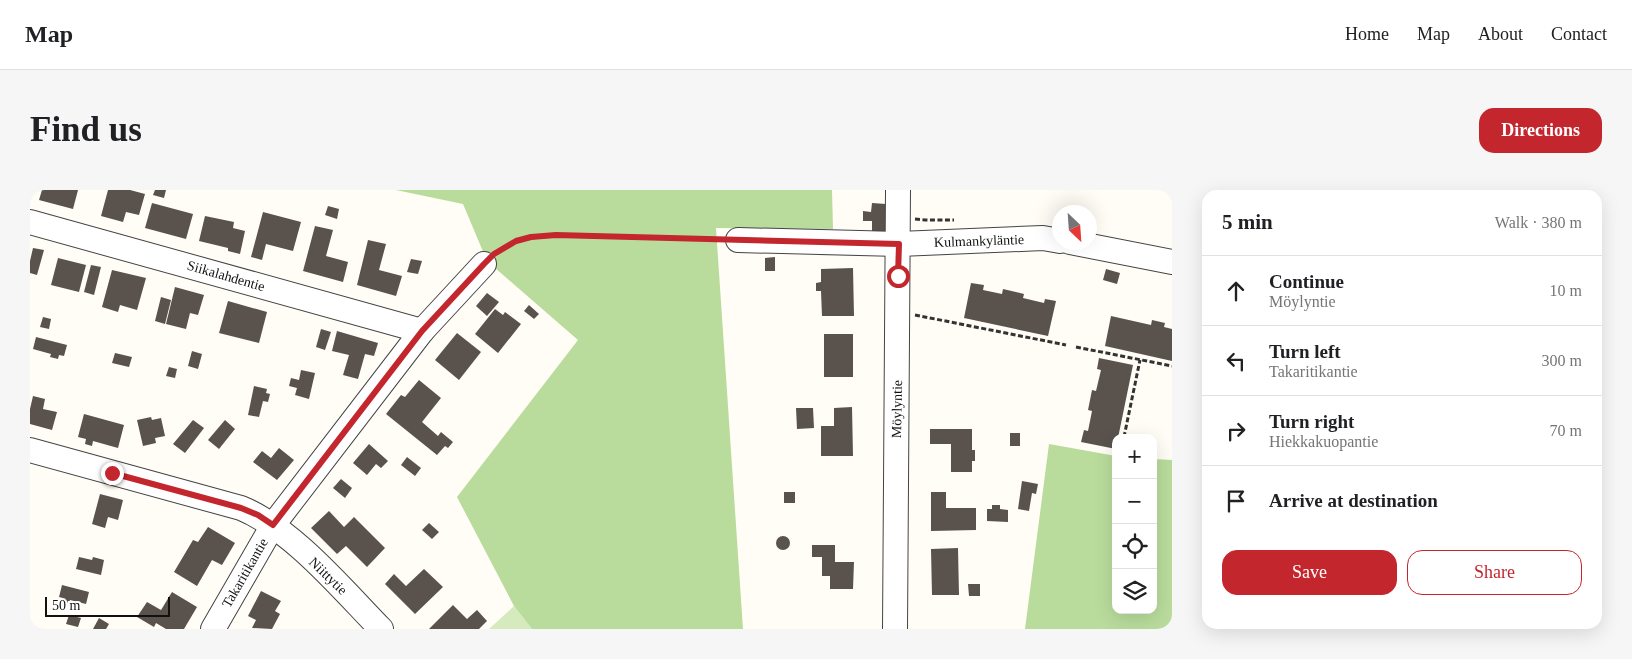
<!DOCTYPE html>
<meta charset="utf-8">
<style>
body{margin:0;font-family:"Times New Roman",serif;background:#f6f6f6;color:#202124}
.controls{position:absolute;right:15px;bottom:15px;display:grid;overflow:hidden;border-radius:10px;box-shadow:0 5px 20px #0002}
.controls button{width:45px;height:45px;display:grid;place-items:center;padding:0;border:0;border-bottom:1px solid #e0e0e0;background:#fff;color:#202124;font:25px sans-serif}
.compass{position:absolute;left:1022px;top:15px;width:45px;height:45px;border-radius:50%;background:#fff;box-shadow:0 5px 20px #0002;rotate:155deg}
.scale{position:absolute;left:15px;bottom:12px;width:125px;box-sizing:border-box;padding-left:5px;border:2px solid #111;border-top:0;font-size:14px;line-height:18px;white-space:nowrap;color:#111;-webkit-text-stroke:4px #fff;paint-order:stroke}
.stop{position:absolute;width:15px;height:15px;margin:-11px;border:4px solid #c4262e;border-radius:50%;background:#fff}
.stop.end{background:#c4262e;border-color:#fff;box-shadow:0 1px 5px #0008}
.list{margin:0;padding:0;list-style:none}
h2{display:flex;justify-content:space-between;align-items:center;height:65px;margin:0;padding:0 20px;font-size:21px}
h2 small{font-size:16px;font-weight:400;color:#757577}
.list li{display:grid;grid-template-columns:32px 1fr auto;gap:15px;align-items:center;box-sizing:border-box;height:70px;padding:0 20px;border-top:1px solid #e0e0e0}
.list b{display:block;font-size:19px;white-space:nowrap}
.list p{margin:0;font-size:16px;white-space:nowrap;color:#757577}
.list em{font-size:16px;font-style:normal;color:#757577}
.actions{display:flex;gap:10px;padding:15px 20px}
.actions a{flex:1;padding:11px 0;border:1px solid #c4262e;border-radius:15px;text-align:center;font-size:18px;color:#c4262e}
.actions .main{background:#c4262e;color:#fff}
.icon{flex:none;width:28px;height:28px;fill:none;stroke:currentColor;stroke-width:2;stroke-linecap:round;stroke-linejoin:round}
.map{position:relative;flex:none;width:1142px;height:439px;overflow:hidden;border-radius:15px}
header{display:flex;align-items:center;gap:30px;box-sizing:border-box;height:70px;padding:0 25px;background:#fff;border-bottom:1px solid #e0e0e0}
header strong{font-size:24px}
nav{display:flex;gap:28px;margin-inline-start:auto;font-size:18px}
.intro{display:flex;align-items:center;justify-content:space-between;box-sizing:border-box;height:120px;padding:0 30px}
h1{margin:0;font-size:35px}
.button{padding:12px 22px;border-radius:15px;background:#c4262e;color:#fff;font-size:18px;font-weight:700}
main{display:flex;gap:30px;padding:0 30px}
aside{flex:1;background:#fff;border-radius:15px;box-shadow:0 5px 20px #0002}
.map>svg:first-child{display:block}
.green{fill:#d5ebbd}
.forest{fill:#b9dc9c}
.building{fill:#5a524d}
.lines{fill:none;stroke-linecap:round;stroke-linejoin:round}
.minor-casing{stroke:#444;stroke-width:26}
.path{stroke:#333;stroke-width:3;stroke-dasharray:5 2.5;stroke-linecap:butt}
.minor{stroke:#fff;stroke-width:24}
.route{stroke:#c4262e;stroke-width:6}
.labels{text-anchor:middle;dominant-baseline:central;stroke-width:5;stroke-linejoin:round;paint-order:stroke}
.street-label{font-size:14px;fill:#111;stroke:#fff}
</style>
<header>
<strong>Map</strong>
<nav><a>Home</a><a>Map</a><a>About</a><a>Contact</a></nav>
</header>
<div class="intro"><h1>Find us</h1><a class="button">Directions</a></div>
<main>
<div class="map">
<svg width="1142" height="439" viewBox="0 0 1142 439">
<rect width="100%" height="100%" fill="#fffdf5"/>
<path class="green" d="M484,416L502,439H459Z"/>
<g class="forest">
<path d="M366,0H802L803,39L686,38L713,439H502L484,416L427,307L548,150L457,71L433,14Z"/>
<path d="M1019,254L1086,266V420H1123V269L1142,270V439H995Z"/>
</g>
<g class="building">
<path d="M12,0H48L43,19L9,10Z"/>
<path d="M78,0H100L115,4L109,25L96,22L93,32L71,26Z"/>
<path d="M125,0H136L134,8L123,5Z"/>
<path d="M122,13L163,24L156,49L115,38Z"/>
<path d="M842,13L856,14L855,41H842V31H833V21L841,22Z"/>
<path d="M298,16L309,19L307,29L295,25Z"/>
<path d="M233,22L271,32L263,61L236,54L232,70L221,67Z"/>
<path d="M175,26L204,32L203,38L215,41L210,64L198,61V58L169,51Z"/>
<path d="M285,36L303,40L296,66L318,72L313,92L273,81Z"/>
<path d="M338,50L356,54L349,80L372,86L366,106L327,95Z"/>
<path d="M3,58L14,60L7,85L0,83V71Z"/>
<path d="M745,67V81H735V68Z"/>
<path d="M28,68L56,75L49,102L21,95Z"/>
<path d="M381,69L392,71L388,84L377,82Z"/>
<path d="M61,75L71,77L64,105L54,102Z"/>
<path d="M823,78L824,126H792L791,101H786V93L791,92V79Z"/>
<path d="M1076,79L1090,83L1087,94L1073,90Z"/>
<path d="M82,80L116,88L107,120L90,115L88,122L72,117Z"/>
<path d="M941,93L954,95L953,100L972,104L973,99L994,104L993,108L1014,113L1015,109L1026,111L1018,146L934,128Z"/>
<path d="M145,97L174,105L168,125L160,123L156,139L136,134Z"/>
<path d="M457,103L469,112L457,126L446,116Z"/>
<path d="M131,107L141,110L135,134L125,131Z"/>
<path d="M198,111L237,122L229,153L189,143Z"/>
<path d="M499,115L509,124L504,129L494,121Z"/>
<path d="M465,119L473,125L475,122L491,134L468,163L445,144Z"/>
<path d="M1081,126L1121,135L1122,130L1135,133L1134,137L1142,139V171L1075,156Z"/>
<path d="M13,127L21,129L19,139L10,137Z"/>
<path d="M291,139L301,142L295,160L286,157Z"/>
<path d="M307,141L348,153L344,166L335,164L328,189L313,185L319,165L302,161Z"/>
<path d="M427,143L451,162L429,190L405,170Z"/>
<rect x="794" y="144" width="29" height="43"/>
<path d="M6,147L37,155L34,166L29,165L28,169L20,167L21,164L3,159Z"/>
<path d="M162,161L172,164L168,179L158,176Z"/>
<path d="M85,163L102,167L99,177L82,173Z"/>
<path d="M1069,168L1103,175L1088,248H1086V259L1051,252L1054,240L1058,241L1062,221L1058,220L1062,200L1066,201L1071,180L1067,179Z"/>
<path d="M139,177L147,179L145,188L136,186Z"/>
<path d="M271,180L285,183L279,209L265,205L267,198L259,196L261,188L269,190Z"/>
<path d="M389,190L411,208L392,232L408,246L411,242L423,252L418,258L415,256L407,265L356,224L371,205L375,207Z"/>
<path d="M224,196L237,199L236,203L240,204L238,212L233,211L229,227L218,225Z"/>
<path d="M3,206L15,209L13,219L27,222L22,240L0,234V219Z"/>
<path d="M822,217L823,266H791V236H804V218Z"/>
<path d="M766,218H783L784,238L767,239Z"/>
<path d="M54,224L94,235L88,258L63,251L62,256L55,254L56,249L48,247Z"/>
<path d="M121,227L122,230L131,228L135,246L125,248L126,253L113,256L107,230Z"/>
<path d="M163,230L174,238L155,263L143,254Z"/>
<path d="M195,230L205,239L189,259L178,250Z"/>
<path d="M900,239H942V260H945V271H942V282H921V254H900Z"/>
<rect x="980" y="243" width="10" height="13"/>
<path d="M339,254L358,271L351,278L346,274L337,285L323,273Z"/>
<path d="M249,258L264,270L247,290L223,272L232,261L241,268Z"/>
<path d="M377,267L391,278L385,286L371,275Z"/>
<path d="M311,289L322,298L315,308L303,298Z"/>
<path d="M992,291L1008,294L1006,304L1002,303L999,321L988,319Z"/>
<rect x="754" y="302" width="11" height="11"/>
<path d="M901,302H916V318H946V340L901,341Z"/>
<path d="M70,304L93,310L88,330L78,327L75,338L62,334Z"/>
<path d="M962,315H970V319L978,320V332L957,331V319H962Z"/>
<path d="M299,321L314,337L324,327L355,358L337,377L316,356L307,364L281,338Z"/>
<path d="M399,333L409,342L402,349L392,340Z"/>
<path d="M178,337L205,353L192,375L182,370L167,396L144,382L163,350L168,352Z"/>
<circle cx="753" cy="353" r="7"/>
<path d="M782,355H805V372H824L823,399H800V386H792V367H782Z"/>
<path d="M928,358L929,405H902L901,359Z"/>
<path d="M49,367L62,370L63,367L74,370L71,385L46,379Z"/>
<path d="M394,379L413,397L385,424L355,394L364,384L376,396Z"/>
<path d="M938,394H950V406H939Z"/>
<path d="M32,395L59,402L56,414L40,410L39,413L32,411L33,408L29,407Z"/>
<path d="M231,401L251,411L245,421L250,424L242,439L222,438L226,430L218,426Z"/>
<path d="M142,402L167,417L154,439H136L126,433L124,437L107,427L117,412L131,420Z"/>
<path d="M423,415L437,429L447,420L457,431L449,439H399Z"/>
<path d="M39,425L51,428L48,437L36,434Z"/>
<path d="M69,428L79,434L76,439H63Z"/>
</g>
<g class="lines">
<defs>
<g id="minor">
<path d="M0,32L392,141"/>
<path d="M708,50L869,54L1013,48L1030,51"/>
<path d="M1040,52L1142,72"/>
<path d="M0,260L211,318C262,339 312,399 351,439"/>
<path d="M183,439L243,335L392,141L454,74"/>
<path d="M865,439L868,0"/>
</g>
</defs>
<use href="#minor" class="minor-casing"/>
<g class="path">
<path d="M885,29L895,30H924"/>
<path d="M467,62C485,49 504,47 526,45L690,49"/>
<path d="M885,125L1036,155"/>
<path d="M1046,157L1142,176"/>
<path d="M1094,247L1110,170"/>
</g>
<use href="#minor" class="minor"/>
</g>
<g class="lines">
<path class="route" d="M82,283L211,318L228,325L243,335L392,141L454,74L464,64L486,51L501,47L526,45L869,54L868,86"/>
</g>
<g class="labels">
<g class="street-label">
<text transform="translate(949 51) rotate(-2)">Kulmankyläntie</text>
<text transform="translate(196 86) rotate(16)">Siikalahdentie</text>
<text transform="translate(867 219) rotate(-89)">Möylyntie</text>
<text transform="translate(215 383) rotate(-60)">Takaritikantie</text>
<text transform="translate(298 386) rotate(44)">Niittytie</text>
</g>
</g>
</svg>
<div class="controls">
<button>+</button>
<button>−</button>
<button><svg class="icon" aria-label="locate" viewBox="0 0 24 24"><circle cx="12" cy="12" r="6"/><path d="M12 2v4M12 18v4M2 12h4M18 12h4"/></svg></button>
<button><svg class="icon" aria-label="layers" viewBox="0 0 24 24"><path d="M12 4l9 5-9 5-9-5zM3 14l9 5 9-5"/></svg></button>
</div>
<svg class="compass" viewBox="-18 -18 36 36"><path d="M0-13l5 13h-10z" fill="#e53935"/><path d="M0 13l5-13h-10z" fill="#757577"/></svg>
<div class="scale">50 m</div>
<div class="stop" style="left:868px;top:86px"></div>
<div class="stop end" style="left:82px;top:283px"></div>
</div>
<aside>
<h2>5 min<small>Walk · 380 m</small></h2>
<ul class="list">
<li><svg class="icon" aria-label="ahead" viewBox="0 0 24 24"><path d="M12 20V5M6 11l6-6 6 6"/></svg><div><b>Continue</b><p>Möylyntie</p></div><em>10 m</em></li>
<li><svg class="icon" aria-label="left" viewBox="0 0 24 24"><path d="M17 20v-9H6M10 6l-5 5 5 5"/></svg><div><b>Turn left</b><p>Takaritikantie</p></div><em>300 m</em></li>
<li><svg class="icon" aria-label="right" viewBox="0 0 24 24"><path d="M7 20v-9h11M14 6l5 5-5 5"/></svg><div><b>Turn right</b><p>Hiekkakuopantie</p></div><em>70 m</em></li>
<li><svg class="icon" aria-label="arrive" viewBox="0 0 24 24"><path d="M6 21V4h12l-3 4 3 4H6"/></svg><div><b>Arrive at destination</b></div></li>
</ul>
<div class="actions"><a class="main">Save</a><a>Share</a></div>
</aside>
</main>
